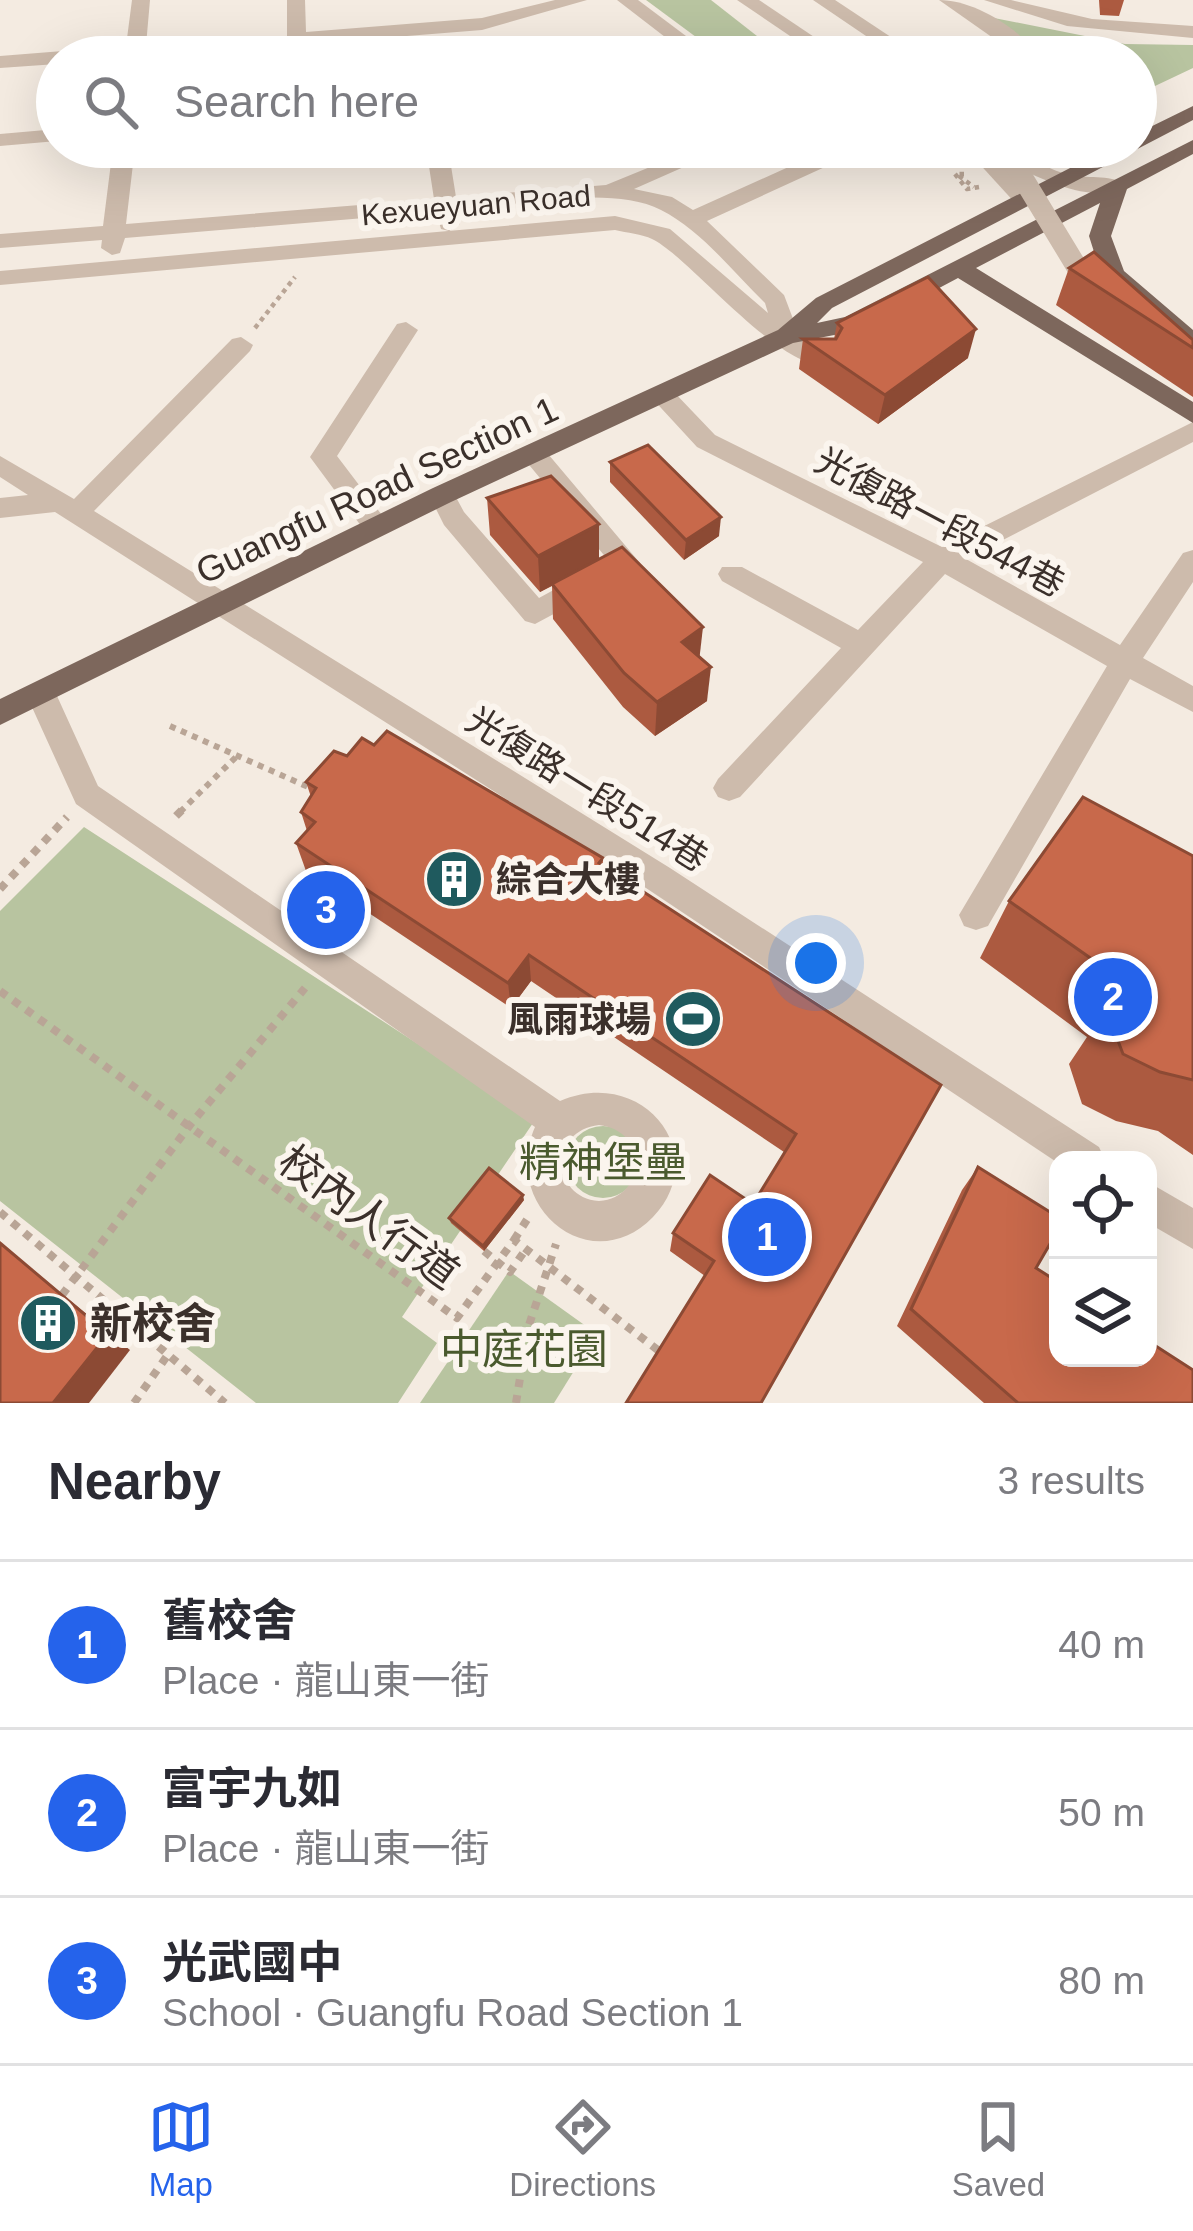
<!DOCTYPE html>
<meta charset="utf-8">
<style>
body{margin:0;font-family:Arial,"Noto Sans TC",sans-serif;background:#f7f7f7;color:#2b2b33}
.controls{position:absolute;right:36px;bottom:36px;display:grid;overflow:hidden;border-radius:24px;box-shadow:0 12px 48px #0002}
.controls button{width:108px;height:108px;display:grid;place-items:center;padding:0;border:0;border-bottom:3px solid #e1e1e2;background:#fff;color:#2b2b33;font:60px sans-serif}
.you{position:absolute;left:816px;top:963px;width:42px;height:42px;margin:-30px;border:9px solid #fff;border-radius:50%;background:#1a73e8;box-shadow:0 0 0 18px #1a73e833}
.badge{display:grid;place-items:center;width:78px;height:78px;border-radius:50%;background:#2563eb;color:#fff;font-size:39px;font-weight:700}
.pin{position:absolute;translate:-50% -50%;border:6px solid #fff;box-shadow:0 3px 12px #0006}
.list{margin:0;padding:0;list-style:none}
h2{display:flex;justify-content:space-between;align-items:center;height:156px;margin:0;padding:0 48px;font-size:51px}
h2 small{font-size:39px;font-weight:400;color:#7c7c81}
.list li{display:grid;grid-template-columns:78px 1fr auto;gap:36px;align-items:center;box-sizing:border-box;height:168px;padding:0 48px;border-top:3px solid #e1e1e2}
.list b{display:block;font-size:45px;white-space:nowrap}
.list p{margin:0;font-size:39px;white-space:nowrap;color:#7c7c81}
.list em{font-size:39px;font-style:normal;color:#7c7c81}
.icon{flex:none;width:66px;height:66px;fill:none;stroke:currentColor;stroke-width:2;stroke-linecap:round;stroke-linejoin:round}
.map{position:relative;flex:none;width:1193px;height:1403px;overflow:hidden}
.search{position:absolute;background:#fff;box-shadow:0 12px 48px #0002;left:36px;right:36px;top:36px;height:132px;display:flex;align-items:center;gap:30px;box-sizing:border-box;padding:0 42px;border-radius:66px;color:#7c7c81;font-size:45px}
.sheet{height:660px;background:#fff}
nav{display:flex;justify-content:space-around;align-items:center;box-sizing:border-box;height:168px;border-top:3px solid #e1e1e2;background:#fff;font-size:33px;color:#7c7c81}
nav a{display:grid;justify-items:center;gap:6px}
nav .on{color:#2563eb}
.map>svg:first-child{display:block}
.green{fill:#b8c4a0}
.lines{fill:none;stroke-linecap:round;stroke-linejoin:round}
.path-far2{stroke:#b9a596;stroke-width:4.5;stroke-dasharray:4.5 4.5;stroke-linecap:butt}
.path-far1{stroke:#b9a596;stroke-width:6;stroke-dasharray:6 6;stroke-linecap:butt}
.path{stroke:#b9a596;stroke-width:8;stroke-dasharray:8 8;stroke-linecap:butt}
.minor{fill:#cdbbac;fill-rule:evenodd}
.major{fill:#7d675c;fill-rule:evenodd}
.path-bridge{stroke:#b9a596;stroke-width:8;stroke-dasharray:8 8;stroke-linecap:butt}
.minor-bridge{stroke:#cdbbac;stroke-width:21}
.wall{fill:#ac5a40}
.shaded-wall{fill:#8c4a34}
.building{fill:#c8694b;stroke:#8c4a34;stroke-width:3}
.labels{text-anchor:middle;dominant-baseline:central;stroke-width:12;stroke-linejoin:round;paint-order:stroke}
.far-street-label{font-size:30px;fill:#3b302b;stroke:#fbf5ee}
.street-label{font-size:36px;fill:#3b302b;stroke:#fbf5ee}
.poi-label{font-size:36px;font-weight:bold;fill:#3b302b;stroke:#fbf5ee;text-anchor:start}
.near-park-label{font-size:42px;fill:#4a5a2e;stroke:#fbf5ee}
.near-street-label{font-size:42px;fill:#3b302b;stroke:#fbf5ee}
.near-poi-label{font-size:42px;font-weight:bold;fill:#3b302b;stroke:#fbf5ee;text-anchor:start}
</style>
<div class="map">
<svg width="1193" height="1403" viewBox="0 0 1193 1403">
<rect width="100%" height="100%" fill="#f4ebe1"/>
<g class="green">
<path d="M646,0H711L784,57H723Z"/>
<path d="M989,17L1125,44L1193,45V68L1136,95V57H1045Z"/>
<path d="M84,827L535,1120L402,1317L437,1343L398,1403H256L0,1201V911Z"/>
<circle cx="603" cy="1162" r="36"/>
<path d="M509,1271L597,1334L554,1403H420Z"/>
</g>
<g class="lines">
<g class="path-far2">
<path d="M964,174H955L967,189L979,187"/>
<path d="M959,176L974,187"/>
<path d="M255,328L295,277"/>
</g>
<g class="path-far1">
<path d="M170,726L315,790"/>
<path d="M180,812L238,755"/>
</g>
<g class="path">
<path d="M176,816L183,809"/>
<path d="M0,889L67,817"/>
<path d="M349,937L371,913"/>
<path d="M0,991L457,1318L514,1240L663,1354"/>
<path d="M0,1212L225,1403"/>
<path d="M514,1240L528,1218"/>
<path d="M62,1295L190,1125L305,988"/>
<path d="M134,1403L167,1356"/>
<path d="M516,1403L528,1328L556,1244"/>
</g>
<g class="minor">
<path d="M132,0H150L145,57H57V64L0,68V56L126,46Z"/>
<path d="M287,0H305L306,32L482,18L555,0H587L482,30L307,44V57H287Z"/>
<path d="M617,0H638L714,57H691Z"/>
<path d="M737,0H759L844,57H821Z"/>
<path d="M813,0H835L921,57H897Z"/>
<path d="M939,0C974,0 1019,28 1040,57H1020Z"/>
<path d="M984,0H1011L1092,19L1193,26V38L1067,26Z"/>
<path d="M57,129V141L0,146V134Z"/>
<path d="M113,147H135L126,224L434,199L426,147H448L456,197L606,185L699,147H729L634,189L672,197L693,210L815,155L808,147H832L841,156L838,161L707,221L784,295L798,332L832,358L829,364C782,375 689,256 652,239C642,234 627,233 615,230L0,285V271L615,216L670,229L768,313L765,303C733,272 701,230 661,210C611,184 514,206 458,210L460,224L449,231L441,229L436,212L125,238L120,253L112,255L101,248L102,240L0,248V234L103,226Z"/>
<path d="M964,147H987L1033,195V205H1017Z"/>
<path d="M989,147C1027,147 1039,169 1071,175C1090,179 1113,174 1128,186C1097,210 1015,171 989,147Z"/>
<path d="M406,322L418,330L337,456L391,527L377,537L367,534L310,457L397,324Z"/>
<path d="M241,337L253,345L250,351L94,511L670,868L1099,1147L1105,1160L1058,1163L646,888L55,512L0,518V498L28,495L0,477V456L74,499L232,339Z"/>
<path d="M663,387L672,390L715,435L942,547L1193,422V442L966,559L1120,645L1183,553L1193,550V582L1143,658L1193,686V712L1130,679L988,926L976,930L964,926L959,915L1107,666L945,574L740,797L729,801L718,797L713,788L718,779L841,648L722,581L718,574L722,567H742L858,630L923,562L697,447L650,396Z"/>
<path d="M534,445L543,448L640,563L636,570L535,624L525,621L444,525L429,495L442,485L451,488L464,512L539,598L608,560L525,460L521,454Z"/>
<path d="M41,682L52,685L98,786L560,1101C643,1065 713,1154 653,1217C591,1281 500,1207 535,1127L76,804L26,694L30,685ZM599,1125C648,1130 648,1197 599,1201C550,1197 550,1130 599,1125Z"/>
<path d="M1148,1182L1193,1208V1249L1148,1223Z"/>
</g>
<path class="major" d="M1193,106V120L832,308L817,323L845,317L1193,140V154L1127,189L1111,236L1124,271L1193,330V351L1101,274L1089,236L1100,203L976,268L1193,402V423L958,278L860,330L793,343L451,502L0,725V699L433,488L778,330L816,298L1111,147H1136V134Z"/>
<path class="path-bridge" d="M484,1251L510,1272L526,1249"/>
<path class="minor-bridge" d="M1004,147L1078,269L1100,292"/>
</g>
<g class="wall">
<path d="M1099,0H1124L1119,16L1100,15Z"/>
<path d="M1069,268L1193,340V397L1056,305Z"/>
<path d="M837,323L968,358L878,424L799,369L803,339H834Z"/>
<path d="M610,462L719,536L684,560L610,482Z"/>
<path d="M487,498L599,559L700,657L707,701L655,736L623,707L553,619L552,586L540,592L490,535Z"/>
<path d="M374,745L603,858V866L941,1085L705,1276L670,1251L673,1233L753,1204L784,1152L531,981L511,1008L306,871L296,843L307,831L301,812L311,797L306,782L347,756Z"/>
<path d="M1193,856V1155L1158,1131L1116,1121L1082,1104L1069,1064L1087,1037L980,958L1009,901Z"/>
<path d="M978,1167L1036,1268L1193,1403H984L897,1326L962,1190Z"/>
<path d="M524,1200L484,1251L451,1223L449,1218Z"/>
</g>
<g class="shaded-wall">
<path d="M976,329L968,358L878,424L885,395Z"/>
<path d="M721,517L719,536L684,560L686,540Z"/>
<path d="M599,524V560L540,592L538,556Z"/>
<path d="M703,627L699,662L682,642Z"/>
<path d="M711,667L707,701L655,736L657,702Z"/>
<path d="M529,955L531,981L511,1008L508,983Z"/>
<path d="M523,1195L524,1200L484,1251L483,1246Z"/>
<path d="M0,1243L130,1350L89,1403H53Z"/>
</g>
<g class="building">
<path d="M1094,252L1193,340V348L1069,268Z"/>
<path d="M928,277L976,329L885,395L803,339H836L842,328L837,323Z"/>
<path d="M648,445L721,517L686,540L610,462Z"/>
<path d="M551,476L599,524L538,556L487,498Z"/>
<path d="M622,547L703,627L682,642L711,667L657,702L624,673L552,584Z"/>
<path d="M387,731L603,858L599,863L941,1085L761,1403H626L714,1261L673,1233L710,1175L753,1204L796,1134L529,955L508,983L296,843L315,822L301,812L316,788L306,782L334,751L347,756L362,738L374,745Z"/>
<path d="M1083,797L1193,856V1080L1160,1072L1123,1054L1107,1012L1126,983L1009,901Z"/>
<path d="M978,1167L1058,1217V1230L1036,1268L1058,1282V1358H1148V1341L1193,1370V1403H1018L911,1309Z"/>
<path d="M489,1168L523,1195L483,1246L449,1218Z"/>
<path d="M0,1243L108,1334L53,1403H0Z"/>
</g>
<defs>
<symbol id="building-disc" viewBox="-11 -11 22 22"><circle r="9.5" fill="#1f5a5e" stroke="#fbf5ee"/><path d="M-4-6H4V6H1V3H-1V6H-4ZM-2.5-4.3h1.7v1.8h-1.7ZM.8-4.3h1.7v1.8H.8ZM-2.5-1h1.7V.8h-1.7ZM.8-1h1.7V.8H.8Z" fill="#fff"/></symbol>
<symbol id="stadium-disc" viewBox="-11 -11 22 22"><circle r="9.5" fill="#1f5a5e" stroke="#fbf5ee"/><path d="M0-5a6.5 5 0 1 0 0 10a6.5 5 0 1 0 0-10ZM-3.5-1.8h7v3.6h-7Z" fill="#fff"/></symbol>
</defs>
<g fill-rule="evenodd">
<use href="#building-disc" x="421" y="846" width="66" height="66"/>
<use href="#stadium-disc" x="660" y="986" width="66" height="66"/>
<use href="#building-disc" x="15" y="1290" width="66" height="66"/>
</g>
<g class="labels">
<g class="far-street-label">
<text transform="translate(476 205) rotate(-5)">Kexueyuan Road</text>
</g>
<g class="street-label">
<text transform="translate(377 490) rotate(-25)">Guangfu Road Section 1</text>
<text transform="translate(940 522) rotate(28)">光復路一段544巷</text>
<text transform="translate(587 789) rotate(32)">光復路一段514巷</text>
</g>
<g class="poi-label">
<text x="496" y="879">綜合大樓</text>
<text x="651" y="1019" text-anchor="end">風雨球場</text>
</g>
<g class="near-park-label">
<text x="603" y="1162">精神堡壘</text>
<text x="524" y="1349">中庭花園</text>
</g>
<g class="near-street-label">
<text transform="translate(369 1217) rotate(36)">校內人行道</text>
</g>
<g class="near-poi-label">
<text x="90" y="1323">新校舍</text>
</g>
</g>
</svg>
<div class="controls">
<button><svg class="icon" aria-label="locate" viewBox="0 0 24 24"><circle cx="12" cy="12" r="6"/><path d="M12 2v4M12 18v4M2 12h4M18 12h4"/></svg></button>
<button><svg class="icon" aria-label="layers" viewBox="0 0 24 24"><path d="M12 4l9 5-9 5-9-5zM3 14l9 5 9-5"/></svg></button>
</div>
<div class="you"></div>
<div class="pin badge" style="left:767px;top:1237px">1</div>
<div class="pin badge" style="left:1113px;top:997px">2</div>
<div class="pin badge" style="left:326px;top:910px">3</div>
<div class="search"><svg class="icon" aria-label="search" viewBox="0 0 24 24"><circle cx="10" cy="10" r="6"/><path d="M15 15l6 6"/></svg>Search here</div>
</div>
<section class="sheet">
<h2>Nearby<small>3 results</small></h2>
<ul class="list">
<li><span class="badge">1</span><div><b>舊校舍</b><p>Place · 龍山東一街</p></div><em>40 m</em></li>
<li><span class="badge">2</span><div><b>富宇九如</b><p>Place · 龍山東一街</p></div><em>50 m</em></li>
<li><span class="badge">3</span><div><b>光武國中</b><p>School · Guangfu Road Section 1</p></div><em>80 m</em></li>
</ul>
</section>
<nav>
<a class="on"><svg class="icon" aria-label="map" viewBox="0 0 24 24"><path d="M3 6l6-2 6 2 6-2v14l-6 2-6-2-6 2zM9 4v14M15 6v14"/></svg>Map</a>
<a><svg class="icon" aria-label="directions" viewBox="0 0 24 24"><path d="M12 3l9 9-9 9-9-9zM9 14v-3h6M13 9l2 2-2 2"/></svg>Directions</a>
<a><svg class="icon" aria-label="saved" viewBox="0 0 24 24"><path d="M7 4h10v16l-5-4-5 4z"/></svg>Saved</a>
</nav>
